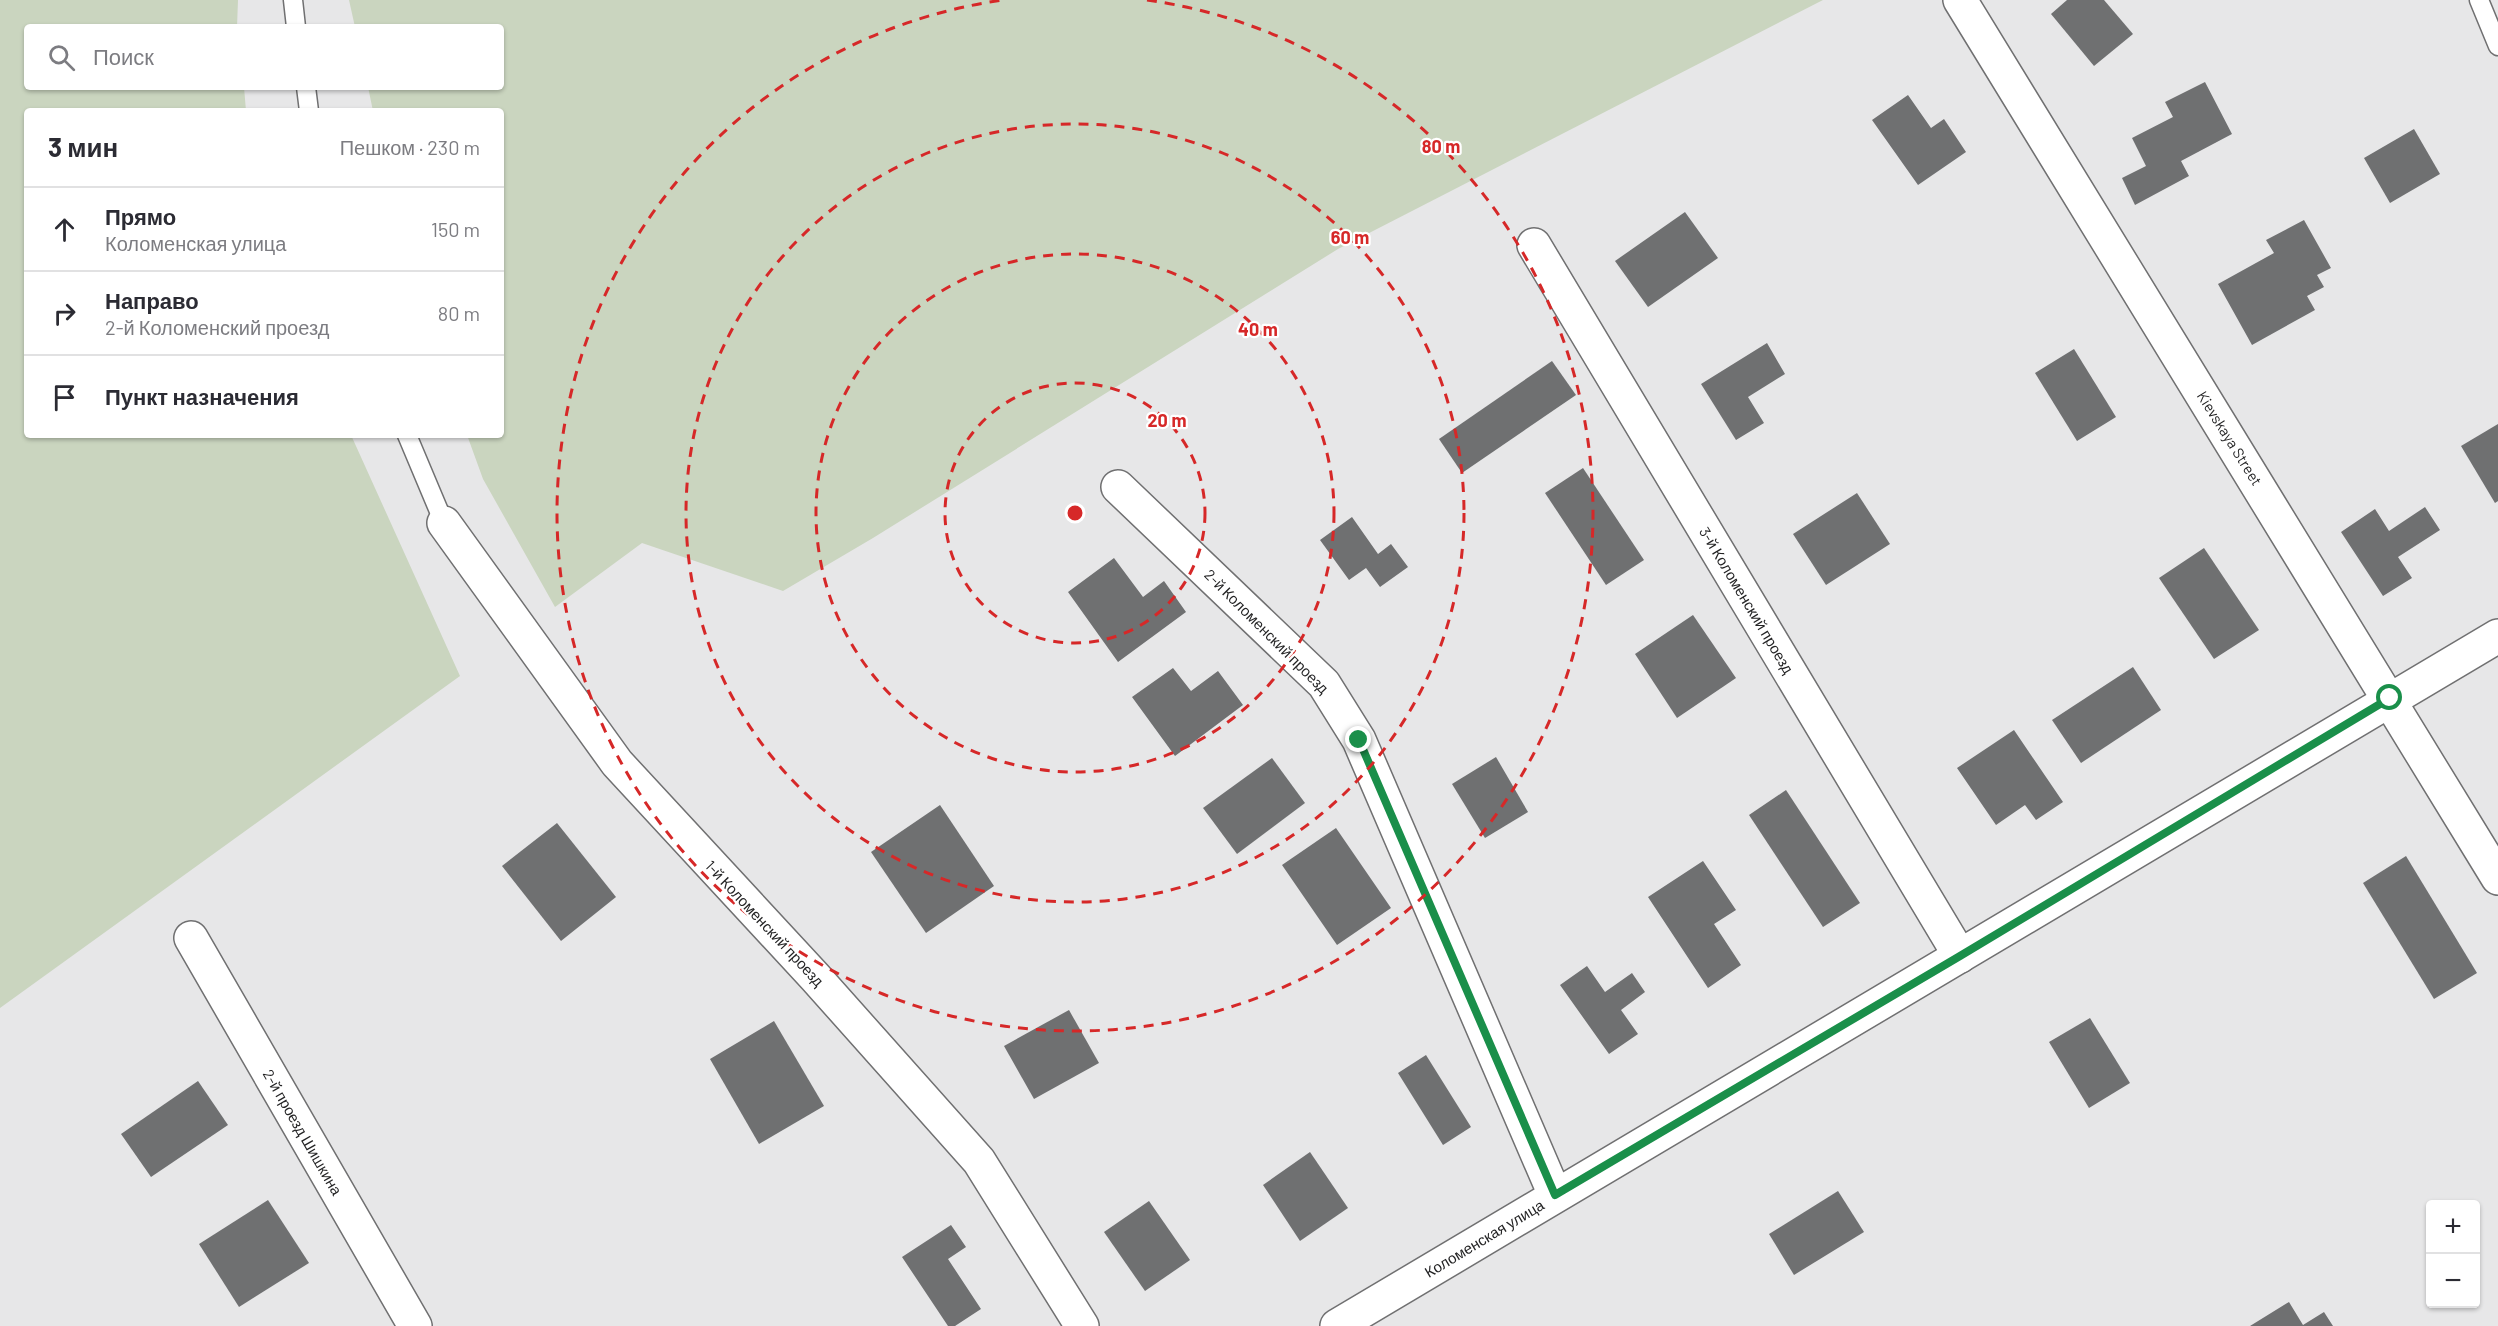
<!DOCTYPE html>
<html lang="ru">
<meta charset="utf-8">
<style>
body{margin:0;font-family:Barlow,sans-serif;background:#f7f7f7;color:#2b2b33}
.controls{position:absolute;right:18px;bottom:18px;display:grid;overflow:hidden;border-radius:6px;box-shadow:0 2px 4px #0004}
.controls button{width:54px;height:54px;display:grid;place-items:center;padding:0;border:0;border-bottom:2px solid #e1e1e2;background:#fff;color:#2b2b33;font:30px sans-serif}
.stop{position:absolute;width:18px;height:18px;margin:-14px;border:4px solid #1a8f4a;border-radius:50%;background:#fff}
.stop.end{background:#1a8f4a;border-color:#fff;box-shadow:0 2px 6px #0008}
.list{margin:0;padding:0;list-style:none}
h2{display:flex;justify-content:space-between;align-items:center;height:78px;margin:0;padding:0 24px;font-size:26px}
h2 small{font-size:20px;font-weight:400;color:#7c7c81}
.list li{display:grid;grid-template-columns:39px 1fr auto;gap:18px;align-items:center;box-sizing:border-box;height:84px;padding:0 24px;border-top:2px solid #e1e1e2}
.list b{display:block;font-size:22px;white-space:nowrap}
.list p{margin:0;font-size:20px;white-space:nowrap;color:#7c7c81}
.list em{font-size:20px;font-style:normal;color:#7c7c81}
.icon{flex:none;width:33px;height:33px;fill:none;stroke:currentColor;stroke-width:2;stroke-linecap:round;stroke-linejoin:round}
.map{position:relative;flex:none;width:2498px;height:1326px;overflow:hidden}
.search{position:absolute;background:#fff;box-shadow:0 2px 4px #0004;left:24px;top:24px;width:480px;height:66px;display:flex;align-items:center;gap:15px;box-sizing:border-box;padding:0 21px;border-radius:6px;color:#7c7c81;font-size:22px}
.panel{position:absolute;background:#fff;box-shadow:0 2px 4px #0004;left:24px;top:108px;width:480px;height:330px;border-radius:6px}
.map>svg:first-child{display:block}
.green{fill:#cad5bf}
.building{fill:#6f7071}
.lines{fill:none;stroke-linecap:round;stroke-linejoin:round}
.lane-casing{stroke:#707071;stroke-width:21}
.street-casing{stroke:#707071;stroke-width:36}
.lane{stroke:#fff;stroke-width:18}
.street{stroke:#fff;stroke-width:33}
.route{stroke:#1a8f4a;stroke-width:8}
.ring{fill:none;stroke:#d62828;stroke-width:3;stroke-dasharray:10 8}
.labels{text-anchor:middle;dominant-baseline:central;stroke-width:4.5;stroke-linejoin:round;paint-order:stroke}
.street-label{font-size:15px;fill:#242425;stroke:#fff}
.centre{fill:#d62828;stroke:#fff;stroke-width:3}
.ring-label{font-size:18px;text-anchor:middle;font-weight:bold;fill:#d62828;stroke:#fff;stroke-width:4.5;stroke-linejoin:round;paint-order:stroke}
</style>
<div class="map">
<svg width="2498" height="1326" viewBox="0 0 2498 1326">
<rect width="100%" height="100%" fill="#e7e7e8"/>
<g class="green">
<path d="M0,0H238L237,27H27V87H244L246,111H27V435H351L460,676L0,1008Z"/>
<path d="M349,0H1823L1338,249L873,538L783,591L642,543L555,607L483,479L467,435H501V111H373L368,87H501V27H355Z"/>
</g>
<g class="building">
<path d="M2067,0H2104L2133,34L2094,66L2051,14Z"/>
<path d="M2205,82L2232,134L2181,161L2189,176L2135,205L2122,178L2146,166L2132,138L2173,117L2165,102Z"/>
<path d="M1908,95L1931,128L1944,119L1966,152L1918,185L1872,120Z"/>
<path d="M2414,129L2440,174L2390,203L2364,158Z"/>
<path d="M1685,212L1718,258L1648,307L1615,261Z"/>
<path d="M2304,220L2331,268L2317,275L2324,287L2307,296L2315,310L2252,345L2218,284L2274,253L2266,240Z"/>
<path d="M1767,343L1785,374L1748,397L1764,423L1736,440L1701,384Z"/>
<path d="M2074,349L2116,417L2077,441L2035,373Z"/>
<path d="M1552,361L1576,395L1462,473L1439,439Z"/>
<path d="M2498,424V501L2495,503L2461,446Z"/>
<path d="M1583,468L1644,560L1606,585L1545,493Z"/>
<path d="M1857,493L1890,544L1826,585L1793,534Z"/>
<path d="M2425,507L2440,530L2398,557L2412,578L2383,596L2341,532L2375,509L2389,531Z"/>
<path d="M1352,517L1378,554L1391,544L1408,567L1380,587L1366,568L1349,580L1320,540Z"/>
<path d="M2204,548L2259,630L2214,659L2159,578Z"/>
<path d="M1114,558L1143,597L1164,581L1186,612L1118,662L1068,592Z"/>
<path d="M1693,615L1736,678L1677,718L1635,654Z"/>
<path d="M2133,667L2161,710L2081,763L2052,720Z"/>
<path d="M1173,668L1191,691L1218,671L1243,705L1175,756L1132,697Z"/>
<path d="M2014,730L2063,802L2036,820L2025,805L1996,825L1957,768Z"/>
<path d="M1496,757L1528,812L1485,838L1452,784Z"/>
<path d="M1272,758L1305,803L1237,854L1203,808Z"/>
<path d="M1786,790L1860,903L1823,927L1749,815Z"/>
<path d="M940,805L994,886L926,933L871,852Z"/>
<path d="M557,823L616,897L561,941L502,866Z"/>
<path d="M1336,828L1391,908L1337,945L1282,865Z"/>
<path d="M2406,856L2477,973L2434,999L2363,883Z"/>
<path d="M1703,861L1736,910L1714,924L1741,965L1708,988L1648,897Z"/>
<path d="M1587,966L1605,992L1632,973L1645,992L1621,1010L1638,1034L1609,1054L1560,985Z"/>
<path d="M1069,1010L1099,1063L1034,1099L1004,1046Z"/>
<path d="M2090,1018L2130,1083L2089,1108L2049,1042Z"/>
<path d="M774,1021L824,1106L759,1144L710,1059Z"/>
<path d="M1426,1055L1471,1127L1443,1145L1398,1073Z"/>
<path d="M198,1081L228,1125L151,1177L121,1134Z"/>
<path d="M1310,1152L1348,1208L1300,1241L1263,1185Z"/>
<path d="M1838,1191L1864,1232L1794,1275L1769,1234Z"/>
<path d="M268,1200L309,1263L239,1307L199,1244Z"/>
<path d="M1149,1201L1190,1260L1145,1291L1104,1232Z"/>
<path d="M951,1225L966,1247L948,1259L981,1309L955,1326H948L902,1257Z"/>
<path d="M2289,1302L2303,1325L2324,1312L2333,1326H2250Z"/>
</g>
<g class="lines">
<defs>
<g id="lane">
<path d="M293,0L296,27"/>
<path d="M2479,0L2498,46"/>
<path d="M306,87L309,111"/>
<path d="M407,435L444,523"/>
</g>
<g id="street">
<path d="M1960,0L2498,878"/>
<path d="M1534,245L1960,956"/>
<path d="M1118,487L1324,684L1359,740L1555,1195"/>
<path d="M444,523L617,763L815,977L979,1161L1082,1326"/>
<path d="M191,938L415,1326"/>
<path d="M1337,1326L2498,636"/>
</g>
</defs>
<use href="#lane" class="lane-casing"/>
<use href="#street" class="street-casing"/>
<use href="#lane" class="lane"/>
<use href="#street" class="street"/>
</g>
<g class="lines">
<path class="route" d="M1359,740L1555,1195L1960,956L2390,698"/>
</g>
<g class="ring">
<circle cx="1075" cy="513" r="130"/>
<circle cx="1075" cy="513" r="259"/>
<circle cx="1075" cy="513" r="389"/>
<path d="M1147 0A518 518 0 1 1 1003 0"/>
</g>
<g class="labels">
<g class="street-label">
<text transform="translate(2230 438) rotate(58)">Kievskaya Street</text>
<text transform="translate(1747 600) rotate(59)">3-й Коломенский проезд</text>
<text transform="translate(1267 631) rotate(45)">2-й Коломенский проезд</text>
<text transform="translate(765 923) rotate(47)">1-й Коломенский проезд</text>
<text transform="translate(303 1132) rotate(60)">2-й проезд Шишкина</text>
<text transform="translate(1484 1238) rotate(-31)">Коломенская улица</text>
</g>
</g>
<circle cx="1075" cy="513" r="9" class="centre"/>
<g class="ring-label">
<text x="1441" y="153">80 m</text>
<text x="1350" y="244">60 m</text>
<text x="1258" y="336">40 m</text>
<text x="1167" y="427">20 m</text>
</g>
</svg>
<div class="controls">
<button>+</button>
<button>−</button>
</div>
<div class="stop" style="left:2390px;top:698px"></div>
<div class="stop end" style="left:1359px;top:740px"></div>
<div class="search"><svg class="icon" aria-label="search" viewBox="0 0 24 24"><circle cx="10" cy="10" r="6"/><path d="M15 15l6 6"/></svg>Поиск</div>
<section class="panel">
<h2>3 мин<small>Пешком · 230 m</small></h2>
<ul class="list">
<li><svg class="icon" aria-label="ahead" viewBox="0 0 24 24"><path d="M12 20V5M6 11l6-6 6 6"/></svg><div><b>Прямо</b><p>Коломенская улица</p></div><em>150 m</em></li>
<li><svg class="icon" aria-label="right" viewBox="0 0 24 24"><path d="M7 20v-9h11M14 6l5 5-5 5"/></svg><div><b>Направо</b><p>2-й Коломенский проезд</p></div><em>80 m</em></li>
<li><svg class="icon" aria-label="arrive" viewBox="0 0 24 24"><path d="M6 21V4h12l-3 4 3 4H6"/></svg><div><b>Пункт назначения</b></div></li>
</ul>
</section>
</div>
